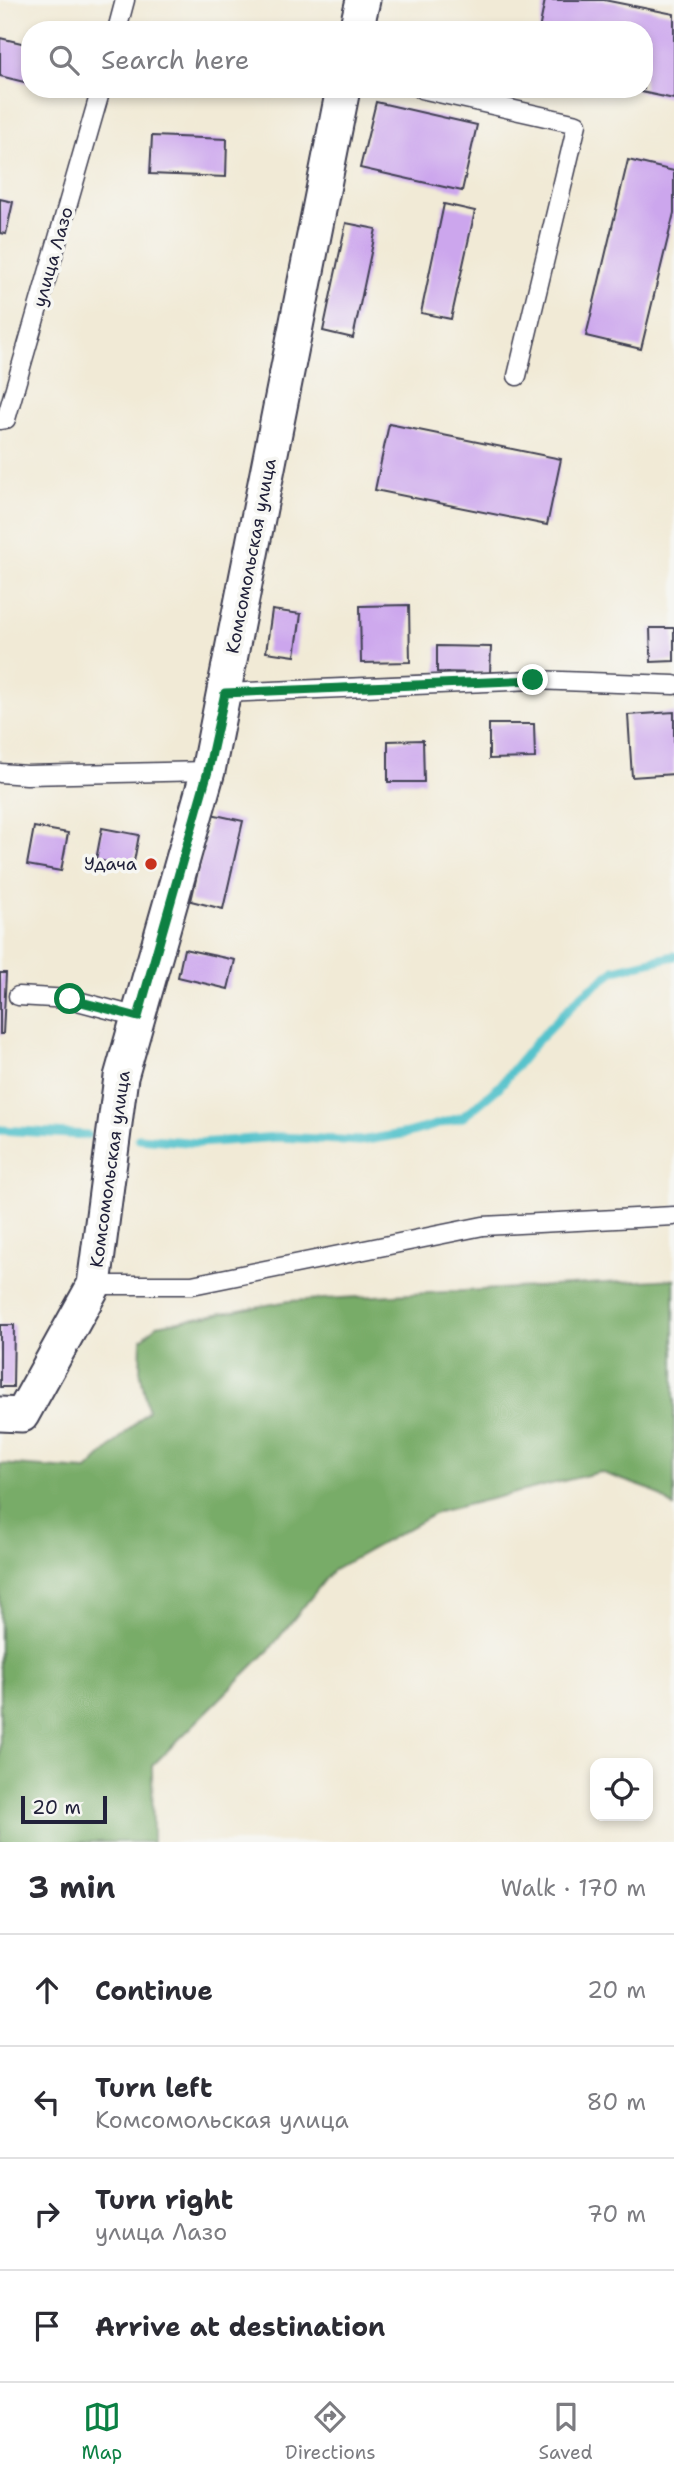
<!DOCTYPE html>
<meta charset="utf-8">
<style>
body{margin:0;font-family:"Shantell Sans",sans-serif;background:#f2f2f3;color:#2b2b33}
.controls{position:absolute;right:21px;bottom:21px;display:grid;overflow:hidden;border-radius:14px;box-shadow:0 4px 10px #0003}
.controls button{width:63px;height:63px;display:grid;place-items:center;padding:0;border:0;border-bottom:2px solid #e1e1e2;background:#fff;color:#2b2b33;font:35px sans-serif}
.scale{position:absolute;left:21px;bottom:18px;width:86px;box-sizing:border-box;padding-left:7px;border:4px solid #22223b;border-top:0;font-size:19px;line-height:24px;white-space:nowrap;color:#22223b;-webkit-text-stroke:5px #f6f6f2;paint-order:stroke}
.stop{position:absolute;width:21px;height:21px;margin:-16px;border:5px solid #0b8043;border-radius:50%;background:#fff}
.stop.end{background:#0b8043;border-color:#fff;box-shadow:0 2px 7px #0008}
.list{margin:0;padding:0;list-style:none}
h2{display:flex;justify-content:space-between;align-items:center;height:91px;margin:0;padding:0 28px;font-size:30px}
h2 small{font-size:23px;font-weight:400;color:#7c7c81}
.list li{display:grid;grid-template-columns:46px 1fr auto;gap:21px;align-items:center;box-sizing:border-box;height:112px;padding:0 28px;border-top:2px solid #e1e1e2}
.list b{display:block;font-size:26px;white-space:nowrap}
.list p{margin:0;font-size:23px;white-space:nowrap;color:#7c7c81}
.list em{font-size:23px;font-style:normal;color:#7c7c81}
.icon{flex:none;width:38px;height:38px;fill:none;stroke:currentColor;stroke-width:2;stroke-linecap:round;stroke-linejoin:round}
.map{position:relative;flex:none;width:674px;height:1842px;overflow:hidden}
.search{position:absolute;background:#fff;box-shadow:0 4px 10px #0003;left:21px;right:21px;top:21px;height:77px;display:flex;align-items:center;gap:18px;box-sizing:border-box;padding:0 24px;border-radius:28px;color:#7c7c81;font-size:26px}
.sheet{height:539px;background:#fff}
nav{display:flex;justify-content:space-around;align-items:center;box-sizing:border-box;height:98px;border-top:2px solid #e1e1e2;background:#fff;font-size:19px;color:#7c7c81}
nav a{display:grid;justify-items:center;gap:4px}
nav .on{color:#0b8043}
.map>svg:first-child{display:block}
.forest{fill:#78ac67;stroke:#4d6751;stroke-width:2}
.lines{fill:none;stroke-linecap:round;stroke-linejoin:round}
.stream{stroke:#56c3cc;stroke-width:9}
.building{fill:#cca6ed}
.lane-casing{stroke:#414052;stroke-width:21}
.street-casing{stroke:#414052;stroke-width:37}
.lane{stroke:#fff;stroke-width:18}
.street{stroke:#fff;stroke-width:33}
.route{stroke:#0b8043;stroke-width:9}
.poi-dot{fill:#c8321e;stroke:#f6f6f2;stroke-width:2.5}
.labels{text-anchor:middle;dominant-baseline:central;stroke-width:7;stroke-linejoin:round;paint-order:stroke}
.street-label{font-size:18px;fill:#22223b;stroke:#f6f6f2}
.poi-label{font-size:18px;fill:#22223b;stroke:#f6f6f2;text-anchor:end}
</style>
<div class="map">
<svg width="674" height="1842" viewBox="0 0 674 1842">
<rect width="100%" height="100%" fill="#f6f6f2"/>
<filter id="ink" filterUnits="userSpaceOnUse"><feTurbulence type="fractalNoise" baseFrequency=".0143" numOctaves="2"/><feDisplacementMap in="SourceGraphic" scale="14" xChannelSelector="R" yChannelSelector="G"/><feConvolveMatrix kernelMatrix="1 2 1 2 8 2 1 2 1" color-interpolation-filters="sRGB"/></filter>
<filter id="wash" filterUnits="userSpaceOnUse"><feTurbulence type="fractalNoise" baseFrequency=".00686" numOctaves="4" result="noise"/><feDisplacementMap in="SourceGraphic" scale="28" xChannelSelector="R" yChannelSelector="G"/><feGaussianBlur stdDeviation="1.57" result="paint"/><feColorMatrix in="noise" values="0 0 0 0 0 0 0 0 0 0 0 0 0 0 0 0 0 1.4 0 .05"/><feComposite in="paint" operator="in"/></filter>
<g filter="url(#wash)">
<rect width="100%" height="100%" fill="#f1ead6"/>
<path class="forest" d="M674,1279V1507L651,1490L600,1472L438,1512L332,1571L269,1650L152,1766L153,1842H0V1464L87,1470L148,1411L140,1370L141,1340L157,1325L289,1301Z"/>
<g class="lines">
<g class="stream">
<path d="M0,1130L87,1135"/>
<path d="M139,1138L199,1143L278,1137L360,1141L408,1133L463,1117L499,1087L536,1042L581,996L615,970L674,956"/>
</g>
</g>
<g id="blocks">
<g class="building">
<path d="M545,0H604L674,14V99L632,90L644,89V30H539Z"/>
<path d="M0,38L30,45L28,83L0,76Z"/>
<path d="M376,102L477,125L462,191L360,168Z"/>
<path d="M152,136L227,139L226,177L150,174Z"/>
<path d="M628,160L674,171V213L641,349L586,336Z"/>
<path d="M0,199L13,202L6,234L0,233Z"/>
<path d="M444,204L475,211L451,319L421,313Z"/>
<path d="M346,223L376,229L353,338L323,331Z"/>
<path d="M389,424L561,459L547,525L375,490Z"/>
<path d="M409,605L410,662L361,663L360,606Z"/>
<path d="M272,610L301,614L295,656L266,652Z"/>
<path d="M650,628H674V661L651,662Z"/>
<path d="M437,646L491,647L490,673L437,672Z"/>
<path d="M674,712V774L632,777L628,715Z"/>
<path d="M489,724H534L535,758L489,759Z"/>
<path d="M423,740L424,782H388V741Z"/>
<path d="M211,814L243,821L223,909L191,901Z"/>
<path d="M34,827L68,833L61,871L27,865Z"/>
<path d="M102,828L139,835L133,867L96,860Z"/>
<path d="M184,949L235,960L228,989L178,977Z"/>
<path d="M0,973H6L3,1034H0Z"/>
<path d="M0,1325H14L13,1387H0Z"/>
</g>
</g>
</g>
<g filter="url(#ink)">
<use href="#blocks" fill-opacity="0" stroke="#414052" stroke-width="2"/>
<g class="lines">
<defs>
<g id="lane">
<path d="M117,30L125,0"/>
<path d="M421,89L577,124L517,376"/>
<path d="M0,420L6,419L101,89"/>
<path d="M225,693L533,680L674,685"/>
<path d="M0,773L27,775L208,771"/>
<path d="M18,996L70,999L138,1017"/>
<path d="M94,1285H192L483,1226L674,1216"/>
</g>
<g id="street">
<path d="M356,30L363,0"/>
<path d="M0,1414L22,1415L94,1285L121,1077L208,771L343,89"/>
</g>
</defs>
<use href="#lane" class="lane-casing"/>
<use href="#street" class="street-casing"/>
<use href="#lane" class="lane"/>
<use href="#street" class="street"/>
</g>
</g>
<g class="lines" filter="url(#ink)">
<path class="route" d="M70,999L138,1017L208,771L225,693L533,680"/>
</g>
<circle class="poi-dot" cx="151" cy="864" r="7"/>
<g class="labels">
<g class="street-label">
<text transform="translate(53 257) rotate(-74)">улица Лазо</text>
<text transform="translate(251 556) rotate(-79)">Комсомольская улица</text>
<text transform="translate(110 1169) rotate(-82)">Комсомольская улица</text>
</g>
<g class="poi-label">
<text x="137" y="864">Удача</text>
</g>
</g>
</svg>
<div class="controls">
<button><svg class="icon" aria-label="locate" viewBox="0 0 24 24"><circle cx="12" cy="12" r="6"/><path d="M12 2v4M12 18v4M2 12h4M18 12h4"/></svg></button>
</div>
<div class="scale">20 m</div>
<div class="stop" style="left:70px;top:999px"></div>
<div class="stop end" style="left:533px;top:680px"></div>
<div class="search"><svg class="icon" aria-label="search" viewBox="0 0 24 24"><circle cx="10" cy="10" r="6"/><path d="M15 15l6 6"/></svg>Search here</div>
</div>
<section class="sheet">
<h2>3 min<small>Walk · 170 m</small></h2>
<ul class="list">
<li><svg class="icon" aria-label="ahead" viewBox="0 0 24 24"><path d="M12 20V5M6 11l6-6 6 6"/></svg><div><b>Continue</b></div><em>20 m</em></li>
<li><svg class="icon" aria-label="left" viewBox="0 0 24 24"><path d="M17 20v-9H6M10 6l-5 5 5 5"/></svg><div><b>Turn left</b><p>Комсомольская улица</p></div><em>80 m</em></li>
<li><svg class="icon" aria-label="right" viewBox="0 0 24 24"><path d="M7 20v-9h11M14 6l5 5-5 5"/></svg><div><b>Turn right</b><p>улица Лазо</p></div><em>70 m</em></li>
<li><svg class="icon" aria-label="arrive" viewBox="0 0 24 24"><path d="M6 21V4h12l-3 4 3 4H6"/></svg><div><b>Arrive at destination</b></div></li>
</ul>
</section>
<nav>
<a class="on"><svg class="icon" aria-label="map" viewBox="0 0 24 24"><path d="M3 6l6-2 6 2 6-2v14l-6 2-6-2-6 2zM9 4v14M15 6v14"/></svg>Map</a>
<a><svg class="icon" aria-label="directions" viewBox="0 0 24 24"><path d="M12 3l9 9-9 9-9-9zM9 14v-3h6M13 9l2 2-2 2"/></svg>Directions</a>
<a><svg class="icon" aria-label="saved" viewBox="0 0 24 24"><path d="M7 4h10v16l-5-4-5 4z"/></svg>Saved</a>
</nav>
